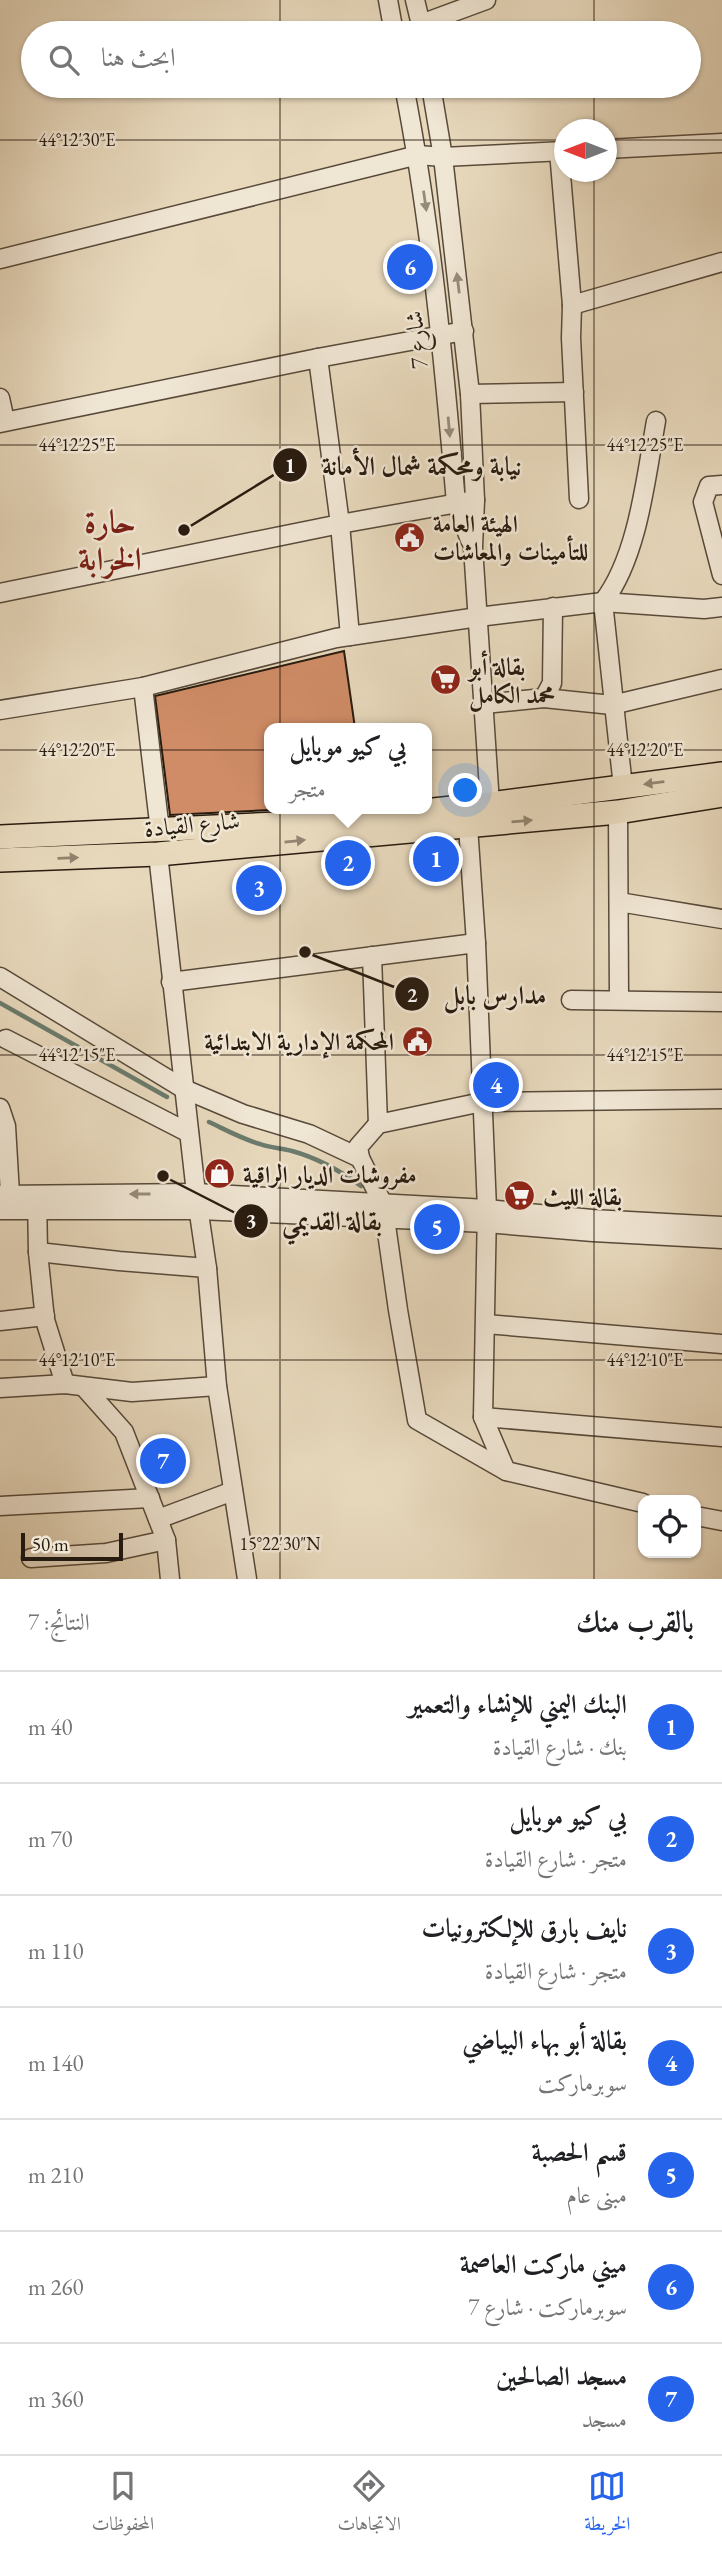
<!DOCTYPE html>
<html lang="ar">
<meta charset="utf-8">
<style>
body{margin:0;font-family:"EB Garamond",Amiri,serif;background:#f2f2f2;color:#202124;direction:rtl}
.controls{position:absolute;right:21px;bottom:21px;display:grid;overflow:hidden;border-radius:14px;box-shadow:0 2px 5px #0004}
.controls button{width:63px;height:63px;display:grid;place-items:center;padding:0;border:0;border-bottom:2px solid #e0e0e0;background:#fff;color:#202124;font:35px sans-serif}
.compass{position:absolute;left:554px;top:119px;width:63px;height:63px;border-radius:50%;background:#fff;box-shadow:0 2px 5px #0004;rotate:270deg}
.scale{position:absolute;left:21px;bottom:18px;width:102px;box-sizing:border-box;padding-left:7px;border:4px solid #281b0f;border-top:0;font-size:19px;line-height:24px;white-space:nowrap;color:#281b0f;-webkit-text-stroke:5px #f0e6d4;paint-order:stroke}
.you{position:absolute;left:466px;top:791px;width:24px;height:24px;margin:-18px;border:5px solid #fff;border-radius:50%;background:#1a73e8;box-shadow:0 0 0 10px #1a73e833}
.badge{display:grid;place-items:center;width:46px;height:46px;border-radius:50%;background:#2563eb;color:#fff;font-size:23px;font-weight:700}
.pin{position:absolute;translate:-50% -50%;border:4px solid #fff;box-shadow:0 2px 7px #0006}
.popup{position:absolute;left:264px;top:723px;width:168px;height:91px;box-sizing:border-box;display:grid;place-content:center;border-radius:14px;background:#fff;filter:drop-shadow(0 2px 5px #0005);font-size:23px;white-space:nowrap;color:#757577}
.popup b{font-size:26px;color:#202124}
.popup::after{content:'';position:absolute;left:50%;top:100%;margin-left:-14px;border:14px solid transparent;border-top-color:#fff}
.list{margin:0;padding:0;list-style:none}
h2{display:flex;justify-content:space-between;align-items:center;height:91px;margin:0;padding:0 28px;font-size:30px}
h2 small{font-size:23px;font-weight:400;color:#757577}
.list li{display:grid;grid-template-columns:46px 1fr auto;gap:21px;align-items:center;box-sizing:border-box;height:112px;padding:0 28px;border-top:2px solid #e0e0e0}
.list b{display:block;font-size:26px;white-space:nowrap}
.list p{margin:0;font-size:23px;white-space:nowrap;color:#757577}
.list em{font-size:23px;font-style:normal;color:#757577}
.icon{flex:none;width:38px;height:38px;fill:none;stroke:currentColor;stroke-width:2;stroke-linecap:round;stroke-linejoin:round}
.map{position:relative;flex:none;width:722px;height:1579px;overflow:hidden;direction:ltr}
.search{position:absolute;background:#fff;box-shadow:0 2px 5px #0004;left:21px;right:21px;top:21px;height:77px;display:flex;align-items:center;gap:18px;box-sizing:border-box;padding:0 24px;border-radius:38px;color:#757577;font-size:26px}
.sheet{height:875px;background:#fff}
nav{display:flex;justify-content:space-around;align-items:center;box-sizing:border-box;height:98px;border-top:2px solid #e0e0e0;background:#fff;font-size:19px;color:#757577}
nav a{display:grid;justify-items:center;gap:4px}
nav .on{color:#2563eb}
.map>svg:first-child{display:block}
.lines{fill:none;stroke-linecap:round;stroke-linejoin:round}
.stream{stroke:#6b7b6d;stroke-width:4.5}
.building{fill:#cf8c66;stroke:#281b0f;stroke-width:2}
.minor-casing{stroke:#584a3a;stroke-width:21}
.major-casing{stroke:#281b0f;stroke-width:26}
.minor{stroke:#f0e6d4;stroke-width:18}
.major{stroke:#e8d9bd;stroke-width:23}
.oneway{fill:#968b7b}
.oneway2{fill:#92846f}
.ticks{fill:none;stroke:#281b0f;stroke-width:2;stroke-opacity:0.45}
.labels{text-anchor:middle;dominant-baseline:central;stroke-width:5;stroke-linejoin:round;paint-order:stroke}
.street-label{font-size:24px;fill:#281b0f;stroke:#f0e6d4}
.poi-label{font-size:24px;font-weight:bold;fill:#281b0f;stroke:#f0e6d4;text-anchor:start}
.district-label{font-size:32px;font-weight:bold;fill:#7a1f14;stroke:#f0e6d4}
.ticks-label{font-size:18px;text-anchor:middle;fill:#281b0f;stroke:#f0e6d4;stroke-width:5;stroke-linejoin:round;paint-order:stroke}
.leader{fill:none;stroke:#281b0f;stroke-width:2.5}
.callout-dot{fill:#281b0f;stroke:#f0e6d4;stroke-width:2.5}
.mark-label{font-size:21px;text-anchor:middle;font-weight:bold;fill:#fff}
.callout-label{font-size:26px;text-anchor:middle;font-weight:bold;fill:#281b0f;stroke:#f0e6d4;stroke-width:5;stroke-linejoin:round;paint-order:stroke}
</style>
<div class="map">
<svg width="722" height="1579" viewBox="0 0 722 1579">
<rect width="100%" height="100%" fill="#e8d9bd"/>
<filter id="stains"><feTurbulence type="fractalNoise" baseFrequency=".00286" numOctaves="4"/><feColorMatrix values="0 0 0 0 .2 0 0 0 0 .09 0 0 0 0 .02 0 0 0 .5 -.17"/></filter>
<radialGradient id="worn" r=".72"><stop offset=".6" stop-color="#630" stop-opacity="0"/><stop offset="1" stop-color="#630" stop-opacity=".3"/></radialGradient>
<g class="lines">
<g class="stream">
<path d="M0,1003L167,1097"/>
<path d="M209,1122C226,1130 242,1139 260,1144C270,1148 282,1148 292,1151C318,1158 339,1170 361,1186"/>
</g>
</g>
<path class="building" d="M344,651L355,728H269V810L170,815L155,696Z"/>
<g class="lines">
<defs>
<g id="minor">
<path d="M388,0L394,33"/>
<path d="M415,0L423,33"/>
<path d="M421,24L486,0"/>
<path d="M404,86C431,224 444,363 456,503L470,540"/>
<path d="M431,86L443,157L470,394L475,500L473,547L490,804"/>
<path d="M606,149L722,143"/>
<path d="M559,151L572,305L571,338L579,499"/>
<path d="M0,259L418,155L443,157L564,151"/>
<path d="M572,305L722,262"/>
<path d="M318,358L340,524L350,636"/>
<path d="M470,394L574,392"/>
<path d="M0,398L5,421"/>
<path d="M0,423L318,358L464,331"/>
<path d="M722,485L709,486L703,502L722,575"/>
<path d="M0,593L340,524L475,500"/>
<path d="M143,687L336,638L478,617L603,602L704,609L722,607"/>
<path d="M544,698L612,705L722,679"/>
<path d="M484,704L544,698L552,683L553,607"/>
<path d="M0,710L143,687L160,831"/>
<path d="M623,787L603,602C638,557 646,477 656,421"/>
<path d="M618,812L619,999"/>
<path d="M468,826L476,943L487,1209L483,1417L506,1471"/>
<path d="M158,854L196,1193L207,1268L217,1386L247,1579"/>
<path d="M619,902L722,919"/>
<path d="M372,956L378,1124"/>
<path d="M0,977L184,1089L243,1114L309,1134L360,1158L383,1204L398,1310L417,1420L506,1471L643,1503"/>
<path d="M171,982L476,943"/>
<path d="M571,1000L722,1002"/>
<path d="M6,1039L189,1133"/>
<path d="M0,1108L6,1126L10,1194"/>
<path d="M360,1158L358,1147L378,1124L482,1102L722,1099"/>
<path d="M0,1195L196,1193L487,1209L592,1219L722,1226"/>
<path d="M37,1198L38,1252L45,1320L65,1384"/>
<path d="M0,1210H199L486,1223L593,1232L722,1239"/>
<path d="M38,1252L119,1261L207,1268"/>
<path d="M0,1321L45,1316"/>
<path d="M486,1324L722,1344"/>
<path d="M84,1387L124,1432L166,1540L170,1579"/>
<path d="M0,1388L65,1384L132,1392L217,1386"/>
<path d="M483,1417L722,1437"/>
<path d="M0,1506L150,1498"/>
<path d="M696,1516L722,1521"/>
<path d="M158,1519L233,1491"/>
<path d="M31,1558L106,1553L166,1540"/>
</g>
<g id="major">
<path d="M0,837L320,822L490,804L722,774"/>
<path d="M0,860L158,854L618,812L722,795"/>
</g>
</defs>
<use href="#minor" class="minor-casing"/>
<use href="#major" class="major-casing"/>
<use href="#minor" class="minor"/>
<use href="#major" class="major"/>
</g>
<defs><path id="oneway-solid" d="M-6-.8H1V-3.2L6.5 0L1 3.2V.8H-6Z" transform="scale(1.75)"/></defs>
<g class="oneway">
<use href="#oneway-solid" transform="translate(425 201) rotate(82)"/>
<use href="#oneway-solid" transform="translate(458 283) rotate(-97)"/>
<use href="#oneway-solid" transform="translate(449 427) rotate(85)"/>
<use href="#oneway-solid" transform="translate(140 1194) rotate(180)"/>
</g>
<g class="oneway2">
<use href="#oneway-solid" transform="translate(654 783) rotate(173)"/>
<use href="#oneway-solid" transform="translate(522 821) rotate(-5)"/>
<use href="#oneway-solid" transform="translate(295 841) rotate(-6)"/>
<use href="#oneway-solid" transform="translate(68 858) rotate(-2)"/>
</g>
<path class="ticks" d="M280,0V33M594,0V33M280,86V1579M594,86V130M0,140H564M606,140H722M594,172V1579M0,445H722M0,750H722M0,1055H722M0,1360H722"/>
<defs>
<symbol id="civic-disc" viewBox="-11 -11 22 22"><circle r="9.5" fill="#8f2418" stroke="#f0e6d4"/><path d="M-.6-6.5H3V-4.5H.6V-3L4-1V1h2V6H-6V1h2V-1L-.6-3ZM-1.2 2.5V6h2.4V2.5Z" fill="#fff"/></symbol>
<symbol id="supermarket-disc" viewBox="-11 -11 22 22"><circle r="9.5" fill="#8f2418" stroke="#f0e6d4"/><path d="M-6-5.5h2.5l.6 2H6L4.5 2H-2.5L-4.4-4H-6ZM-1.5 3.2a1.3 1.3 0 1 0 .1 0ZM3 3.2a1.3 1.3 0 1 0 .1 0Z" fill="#fff"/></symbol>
<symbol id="shop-disc" viewBox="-11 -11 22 22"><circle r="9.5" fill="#8f2418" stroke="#f0e6d4"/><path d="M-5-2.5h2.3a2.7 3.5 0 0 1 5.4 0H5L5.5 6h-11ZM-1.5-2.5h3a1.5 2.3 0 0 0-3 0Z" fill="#fff"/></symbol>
</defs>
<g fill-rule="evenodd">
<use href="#civic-disc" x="392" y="520" width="35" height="35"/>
<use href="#supermarket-disc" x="428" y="662" width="35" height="35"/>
<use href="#civic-disc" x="400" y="1024" width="35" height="35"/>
<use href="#shop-disc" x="202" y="1156" width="35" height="35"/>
<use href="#supermarket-disc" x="502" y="1178" width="35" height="35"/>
</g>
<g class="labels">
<g class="street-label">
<text transform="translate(416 340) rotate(-96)">شارع 7</text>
<text transform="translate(192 824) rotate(-5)">شارع القيادة</text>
</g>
<g class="poi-label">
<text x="433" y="523">الهيئة العامة<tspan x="433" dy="28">للتأمينات والمعاشات</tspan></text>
<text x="469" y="666">بقالة أبو<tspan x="469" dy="28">محمد الكامل</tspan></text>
<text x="394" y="1041" text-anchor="end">المحكمة الإدارية الابتدائية</text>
<text x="243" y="1174">مفروشات الديار الراقية</text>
<text x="543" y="1196">بقالة الليث</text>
</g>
<g class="district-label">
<text x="110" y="522">حارة<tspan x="110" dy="37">الخرابة</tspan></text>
</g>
</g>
<g class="ticks-label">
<text x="77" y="146">44°12'30"E</text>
<text x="645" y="451">44°12'25"E</text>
<text x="77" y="451">44°12'25"E</text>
<text x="645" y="756">44°12'20"E</text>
<text x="77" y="756">44°12'20"E</text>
<text x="77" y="1061">44°12'15"E</text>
<text x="645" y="1061">44°12'15"E</text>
<text x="77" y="1366">44°12'10"E</text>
<text x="645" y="1366">44°12'10"E</text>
<text x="280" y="1550">15°22'30"N</text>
</g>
<path class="leader" d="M184 530L290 465M305 952L412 994M163 1176L251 1221"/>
<g class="callout-dot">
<circle cx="184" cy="530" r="7"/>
<circle cx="305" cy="952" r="7"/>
<circle cx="163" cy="1176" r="7"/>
<circle cx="290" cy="465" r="18"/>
<circle cx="412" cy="994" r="18"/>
<circle cx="251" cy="1221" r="18"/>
</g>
<g class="mark-label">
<text x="290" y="473">1</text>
<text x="412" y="1002">2</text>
<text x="251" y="1228">3</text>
</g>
<g class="callout-label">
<text x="422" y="475">نيابة ومحكمة شمال الأمانة</text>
<text x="495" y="1004">مدارس بابل</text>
<text x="332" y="1230">بقالة القديمي</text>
</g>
<rect width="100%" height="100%" filter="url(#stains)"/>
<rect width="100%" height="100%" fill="url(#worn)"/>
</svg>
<div class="controls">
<button><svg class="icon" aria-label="locate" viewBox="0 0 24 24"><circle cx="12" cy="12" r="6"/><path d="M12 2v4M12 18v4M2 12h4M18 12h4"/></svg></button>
</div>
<svg class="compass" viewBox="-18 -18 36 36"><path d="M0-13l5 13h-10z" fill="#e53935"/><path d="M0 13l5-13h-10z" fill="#757577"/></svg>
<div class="scale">50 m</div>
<div class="you"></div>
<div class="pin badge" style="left:436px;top:859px">1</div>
<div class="pin badge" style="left:348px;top:863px">2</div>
<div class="popup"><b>بي كيو موبايل</b>متجر</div>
<div class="pin badge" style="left:259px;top:888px">3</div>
<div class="pin badge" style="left:496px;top:1085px">4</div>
<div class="pin badge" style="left:437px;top:1227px">5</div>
<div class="pin badge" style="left:410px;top:267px">6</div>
<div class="pin badge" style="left:163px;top:1461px">7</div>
<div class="search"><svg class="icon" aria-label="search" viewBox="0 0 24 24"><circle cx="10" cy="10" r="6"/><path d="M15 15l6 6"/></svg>ابحث هنا</div>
</div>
<section class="sheet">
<h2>بالقرب منك<small>النتائج: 7</small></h2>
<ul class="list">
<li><span class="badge">1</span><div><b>البنك اليمني للإنشاء والتعمير</b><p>بنك · شارع القيادة</p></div><em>40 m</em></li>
<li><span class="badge">2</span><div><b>بي كيو موبايل</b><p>متجر · شارع القيادة</p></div><em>70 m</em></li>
<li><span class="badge">3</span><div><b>نايف بارق للإلكترونيات</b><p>متجر · شارع القيادة</p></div><em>110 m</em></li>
<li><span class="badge">4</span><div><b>بقالة أبو بهاء البياضي</b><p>سوبرماركت</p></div><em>140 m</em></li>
<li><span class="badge">5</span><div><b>قسم الحصبة</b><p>مبنى عام</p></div><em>210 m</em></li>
<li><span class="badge">6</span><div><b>ميني ماركت العاصمة</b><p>سوبرماركت · شارع 7</p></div><em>260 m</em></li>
<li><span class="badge">7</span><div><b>مسجد الصالحين</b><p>مسجد</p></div><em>360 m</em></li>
</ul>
</section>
<nav>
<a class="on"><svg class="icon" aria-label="map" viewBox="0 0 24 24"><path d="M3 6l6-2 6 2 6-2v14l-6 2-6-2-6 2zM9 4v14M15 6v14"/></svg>الخريطة</a>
<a><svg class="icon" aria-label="directions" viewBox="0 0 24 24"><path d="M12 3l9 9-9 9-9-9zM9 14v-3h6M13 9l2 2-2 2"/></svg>الاتجاهات</a>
<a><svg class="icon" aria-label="saved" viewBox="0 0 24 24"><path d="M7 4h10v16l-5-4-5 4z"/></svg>المحفوظات</a>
</nav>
